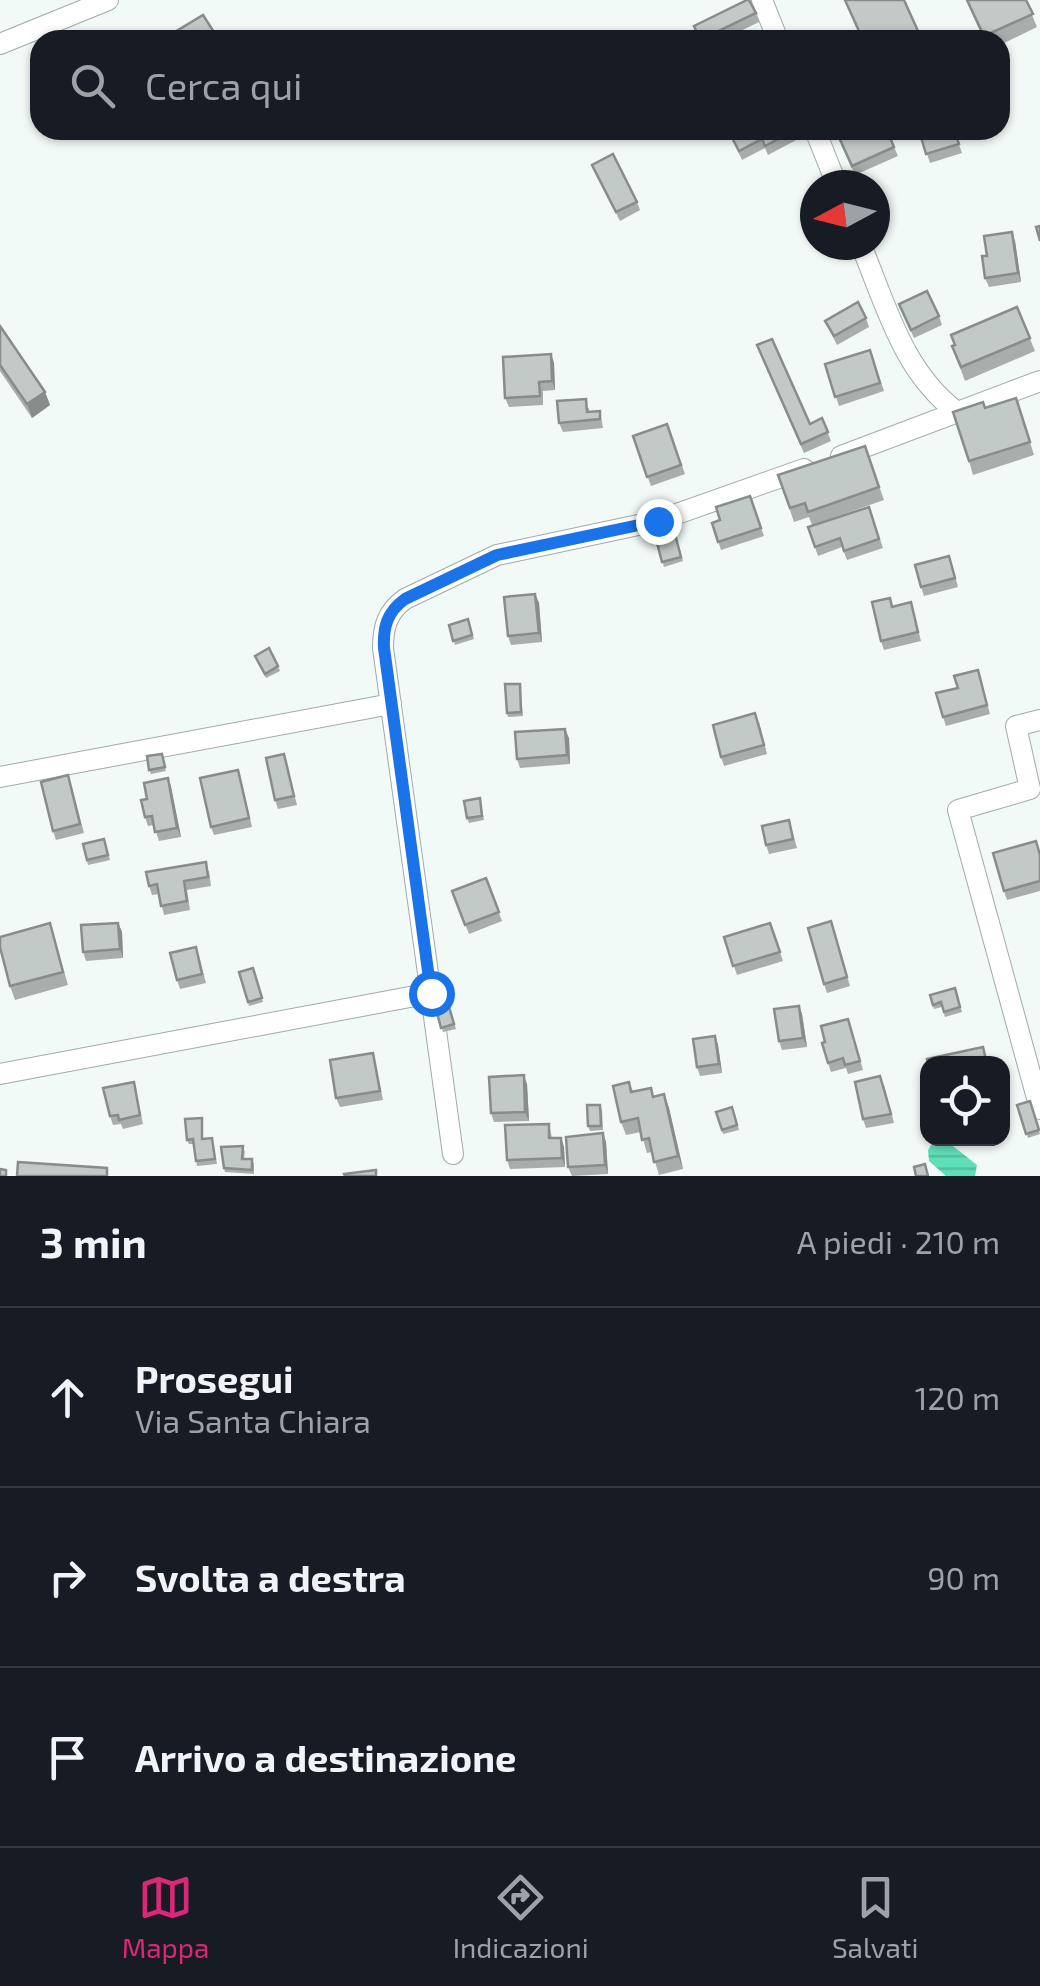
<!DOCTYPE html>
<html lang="it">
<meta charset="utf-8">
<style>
body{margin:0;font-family:"Exo 2",sans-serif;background:#242831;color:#f1f3f6}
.controls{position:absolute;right:30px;bottom:30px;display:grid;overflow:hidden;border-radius:20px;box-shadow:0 2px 8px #0004}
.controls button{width:90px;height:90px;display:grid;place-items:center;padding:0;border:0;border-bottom:2px solid #363941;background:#171b24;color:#f1f3f6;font:50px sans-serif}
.compass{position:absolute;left:800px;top:170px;width:90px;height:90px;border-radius:50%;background:#171b24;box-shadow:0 2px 8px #0004;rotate:263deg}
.stop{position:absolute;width:30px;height:30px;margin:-22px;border:8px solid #1a73e8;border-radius:50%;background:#fff}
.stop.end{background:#1a73e8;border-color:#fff;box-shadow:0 2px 10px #0008}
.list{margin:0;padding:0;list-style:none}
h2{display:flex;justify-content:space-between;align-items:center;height:130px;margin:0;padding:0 40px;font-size:42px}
h2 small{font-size:32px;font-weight:400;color:#9ea1a6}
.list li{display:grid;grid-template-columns:65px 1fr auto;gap:30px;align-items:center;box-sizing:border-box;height:180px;padding:0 40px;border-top:2px solid #363941}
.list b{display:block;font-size:38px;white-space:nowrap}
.list p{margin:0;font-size:32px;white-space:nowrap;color:#9ea1a6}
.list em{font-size:32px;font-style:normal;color:#9ea1a6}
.icon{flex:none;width:55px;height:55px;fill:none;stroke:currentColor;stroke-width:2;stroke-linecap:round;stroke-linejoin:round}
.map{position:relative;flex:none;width:1040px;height:1176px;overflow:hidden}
.search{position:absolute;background:#171b24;box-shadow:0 2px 8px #0004;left:30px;right:30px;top:30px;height:110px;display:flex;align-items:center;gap:25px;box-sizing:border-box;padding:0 35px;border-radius:30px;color:#9ea1a6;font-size:38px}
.sheet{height:670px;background:#171b24}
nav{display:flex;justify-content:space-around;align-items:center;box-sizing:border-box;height:140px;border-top:2px solid #363941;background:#171b24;font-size:28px;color:#9ea1a6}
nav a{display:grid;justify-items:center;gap:5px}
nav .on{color:#db2777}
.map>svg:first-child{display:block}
.water{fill:url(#water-rules)}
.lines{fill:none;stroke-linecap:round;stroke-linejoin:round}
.minor-casing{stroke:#a2aaa7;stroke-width:22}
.minor{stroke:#fff;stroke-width:20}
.wall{fill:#a7aeab}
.shaded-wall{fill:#888d8b}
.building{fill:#c2cac7;stroke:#888d8b;stroke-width:2.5}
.route{stroke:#1a73e8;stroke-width:12}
</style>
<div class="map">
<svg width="1040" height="1176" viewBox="0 0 1040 1176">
<defs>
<pattern id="water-rules" width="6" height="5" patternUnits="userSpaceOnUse" patternTransform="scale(2.5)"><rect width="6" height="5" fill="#60deb7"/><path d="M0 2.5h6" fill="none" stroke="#53be9d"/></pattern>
</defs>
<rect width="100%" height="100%" fill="#f1faf7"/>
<path class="water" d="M944,1139L977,1165L975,1176H946L929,1161L928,1150L934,1141Z"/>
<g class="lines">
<defs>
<g id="minor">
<path d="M762,0L778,40"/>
<path d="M0,44L108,0"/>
<path d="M815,130L837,185"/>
<path d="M861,245C886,305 903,372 957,412"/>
<path d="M841,456L1040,381"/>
<path d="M1040,720L1016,726L1030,789L958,810L1040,1109"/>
<path d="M0,777L391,704"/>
<path d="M0,1074L431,993"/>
<path d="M453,1154L383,648C383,627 387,612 405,599L497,555L657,521L804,469"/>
</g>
</defs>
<use href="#minor" class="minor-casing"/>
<use href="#minor" class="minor"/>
</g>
<g class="wall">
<path d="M966,0H1026L1037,27L1000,45V40H984Z"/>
<path d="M756,13L759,22L722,40H699L694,26Z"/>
<path d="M728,130H802L804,136L768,155L765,148L742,160Z"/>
<path d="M919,130H954L962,153L930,163Z"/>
<path d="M841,144L894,147L898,156L855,175Z"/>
<path d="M592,165L637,202L640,210L620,221Z"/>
<path d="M1015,241L1021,282L989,287L985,278L987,256Z"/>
<path d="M899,304L939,316L942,325L914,338Z"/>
<path d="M1017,307L1035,351L965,381L952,346Z"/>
<path d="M866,318L869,327L837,345L825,321Z"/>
<path d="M0,326L45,392L50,405L32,418L0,371Z"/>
<path d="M870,350L884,391L839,406L825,364Z"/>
<path d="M551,354L554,363L555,390L543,391V405L509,407L505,398Z"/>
<path d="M760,354L810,424L822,418L831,441L804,453Z"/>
<path d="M1016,398L1034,455L973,475L969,461L985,408Z"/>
<path d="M589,408V412L600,411L603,428L563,432L559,423Z"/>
<path d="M667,424L685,474L651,486L633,436Z"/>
<path d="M865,446L884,500L812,525L809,517L794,522L778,475Z"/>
<path d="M750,496L764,536L721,550L712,523L720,520Z"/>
<path d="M869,507L883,548L847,560L842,547L818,556L808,527Z"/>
<path d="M675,534L683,561L664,567L656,539Z"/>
<path d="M952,565L958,587L924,596L921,587Z"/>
<path d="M535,594L539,603L542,642L511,645L508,636Z"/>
<path d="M890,598L893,607L911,602L921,641L884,650L881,641Z"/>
<path d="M468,619L474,639L455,645L449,625Z"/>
<path d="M256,660L278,666L280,671L266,678Z"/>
<path d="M978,670L990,714L946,726L943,717L958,688Z"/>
<path d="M520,684L523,716L508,717L507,713Z"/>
<path d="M759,722L767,754L724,766L721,757Z"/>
<path d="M569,738L570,764L520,768L517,759Z"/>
<path d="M162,754L166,771L151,774L149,770Z"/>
<path d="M284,754L297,805L278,809L275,800Z"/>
<path d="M168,778L171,787L181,837L159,841L154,825L148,826L145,817Z"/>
<path d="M241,779L252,827L214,835L211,827Z"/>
<path d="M71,784L84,833L56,840L53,831Z"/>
<path d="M480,798L484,820L469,823L467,818Z"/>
<path d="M789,820L797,848L769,854L766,845Z"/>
<path d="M104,839L110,860L88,865L83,844Z"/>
<path d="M1040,853V891L1007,900L1004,891Z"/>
<path d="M209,871L211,886L187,890L190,910L164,915L159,894L152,895L149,886Z"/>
<path d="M486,878L502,921L469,934L452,891Z"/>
<path d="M831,921L850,986L827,993L824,984Z"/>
<path d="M118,923L122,932L123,958L86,961L83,952Z"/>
<path d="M770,923L783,961L737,975L724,937Z"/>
<path d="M54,936L68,985L15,1000L10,986Z"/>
<path d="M199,956L206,983L180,989L177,980Z"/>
<path d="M253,968L263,1002L249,1006L239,972Z"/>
<path d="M955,988L962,1012L945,1017L942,1007L934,1009L930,995Z"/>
<path d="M445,993L456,1029L443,1032L433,997Z"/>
<path d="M799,1006L802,1014L807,1047L782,1050L779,1041Z"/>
<path d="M851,1028L863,1070L848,1074L846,1068L831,1072L828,1063Z"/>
<path d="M715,1036L718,1045L722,1073L700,1076L697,1067Z"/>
<path d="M373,1053L383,1100L340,1107L336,1098Z"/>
<path d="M134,1082L143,1124L123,1129L121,1124L113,1125L110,1116Z"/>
<path d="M629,1082L633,1091L651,1088L654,1097L664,1094L669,1108L683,1169L659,1175L652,1152L647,1153L641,1132L626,1135L621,1122Z"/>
<path d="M527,1084L529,1121L494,1122L491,1113Z"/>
<path d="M884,1085L894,1123L866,1128L863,1119Z"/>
<path d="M1030,1101L1040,1134L1028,1138L1017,1105Z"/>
<path d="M732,1107L739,1130L723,1134L716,1112Z"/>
<path d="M602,1109L603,1130L590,1131L588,1126Z"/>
<path d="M202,1118L203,1138H212L217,1164L197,1166L194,1144H189L187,1140Z"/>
<path d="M549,1124L552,1138H561L564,1147L565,1167L510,1169L507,1160Z"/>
<path d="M603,1133L606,1142L608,1174L572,1176L568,1167Z"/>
<path d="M245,1150L244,1159L254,1163V1174L225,1172L224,1168Z"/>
</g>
<g class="shaded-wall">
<path d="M1012,232L1015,241L1021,282L1018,273Z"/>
<path d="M551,354L554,363L555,390L552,381Z"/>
<path d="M45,392L50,405L32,418L27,404Z"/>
<path d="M535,594L539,603L542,642L539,633Z"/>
<path d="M565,729L569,738L570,764L567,755Z"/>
<path d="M168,778L171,787L181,837L177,828Z"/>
<path d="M118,923L122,932L123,958L120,949Z"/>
<path d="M799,1006L802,1014L807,1047L803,1038Z"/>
<path d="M715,1036L718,1045L722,1073L719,1064Z"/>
<path d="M524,1075L527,1084L529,1121L525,1112Z"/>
<path d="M664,1094L669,1108L683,1169L678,1156Z"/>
<path d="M603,1133L606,1142L608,1174L605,1165Z"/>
<path d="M561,1138L564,1147L565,1167L562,1158Z"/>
</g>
<g class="building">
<path d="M747,0H749L756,13L700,40L694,26Z"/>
<path d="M845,0H904L922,40H874L872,36L863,40Z"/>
<path d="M967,0H1026L1033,14L984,36Z"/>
<path d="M203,15L219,40H173L170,35Z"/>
<path d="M728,130H795L765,146L762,139L739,151Z"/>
<path d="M849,130H887L894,147L852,166L838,135Z"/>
<path d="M919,130H954L959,144L926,154Z"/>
<path d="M613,154L637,202L616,212L592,165Z"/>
<path d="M1040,226V241L1036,227Z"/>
<path d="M1012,232L1018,273L985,278L982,256H987L984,236Z"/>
<path d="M927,291L939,316L911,330L899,304Z"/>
<path d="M858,302L866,318L834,336L825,321Z"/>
<path d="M1017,307L1030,338L961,367L952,346L955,345L951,335Z"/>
<path d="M0,326L45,392L27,404L0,365Z"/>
<path d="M772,339L810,424L822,418L828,432L801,444L757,345Z"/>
<path d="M870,350L880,383L835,397L825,364Z"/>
<path d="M551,354L552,381L539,382L540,396L505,398L503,357Z"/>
<path d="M1016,398L1030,442L969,461L953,412L983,402L985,408Z"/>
<path d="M586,399L587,412L600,411V419L559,423L557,401Z"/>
<path d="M667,424L681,465L647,477L633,436Z"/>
<path d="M865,446L879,487L808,512L805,503L790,508L778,475Z"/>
<path d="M750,496L761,528L718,542L712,523L720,520L716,507Z"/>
<path d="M869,507L879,539L844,551L840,538L815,547L808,527Z"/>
<path d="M675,534L681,557L662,562L656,539Z"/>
<path d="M949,556L955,578L921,587L915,565Z"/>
<path d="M535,594L539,633L508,636L504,597Z"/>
<path d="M890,598L892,607L911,602L918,632L881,641L872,602Z"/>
<path d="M468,619L472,635L453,641L449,625Z"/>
<path d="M269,648L278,666L265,674L255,656Z"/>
<path d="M978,670L987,705L943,717L936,693L958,688L954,676Z"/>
<path d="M505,684H520L521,712L507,713Z"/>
<path d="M755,713L764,745L721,757L713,725Z"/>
<path d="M565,729L567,755L517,759L515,732Z"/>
<path d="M162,754L165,767L149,770L147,756Z"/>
<path d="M284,754L294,796L275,800L266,758Z"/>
<path d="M238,770L249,818L211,827L200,778Z"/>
<path d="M68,775L80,824L53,831L41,782Z"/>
<path d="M168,778L177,828L155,832L152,816L145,817L141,800L147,799L144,783Z"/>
<path d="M480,798L482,816L467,818L464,801Z"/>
<path d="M789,820L793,839L766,845L762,826Z"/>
<path d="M104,839L108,855L87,860L83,844Z"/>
<path d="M1036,841L1040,855V881L1004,891L993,853Z"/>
<path d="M206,862L208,877L184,881L187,901L161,906L157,884L149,886L146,872Z"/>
<path d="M486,878L499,912L465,925L452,891Z"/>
<path d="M831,921L847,977L824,984L808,928Z"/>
<path d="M50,923L63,972L10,986L0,947V937Z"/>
<path d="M118,923L120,949L83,952L81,925Z"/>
<path d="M770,923L780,952L733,966L724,937Z"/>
<path d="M196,947L202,974L177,980L170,953Z"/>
<path d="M253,968L262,998L248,1002L239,972Z"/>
<path d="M955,988L960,1007L944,1012L941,1002L933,1005L930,995Z"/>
<path d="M445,993L454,1024L441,1028L433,997Z"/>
<path d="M799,1006L803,1038L779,1041L774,1009Z"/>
<path d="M848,1019L860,1061L845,1065L843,1058L828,1063L822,1043L825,1042L821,1026Z"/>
<path d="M715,1036L719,1064L697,1067L693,1039Z"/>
<path d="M983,1047L987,1064H928L927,1059Z"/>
<path d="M373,1053L380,1091L336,1098L330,1060Z"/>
<path d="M524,1075L525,1112L491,1113L489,1077Z"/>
<path d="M880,1076L891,1114L863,1119L855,1082Z"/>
<path d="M134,1082L140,1115L119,1120L118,1115L110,1116L103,1088Z"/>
<path d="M629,1082L631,1092L651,1088L653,1097L664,1094L678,1156L654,1162L649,1138L642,1140L638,1118L621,1122L613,1086Z"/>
<path d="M1030,1101L1039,1130L1026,1134L1017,1105Z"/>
<path d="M587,1105H600L601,1126H588Z"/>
<path d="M732,1107L737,1125L722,1130L716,1112Z"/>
<path d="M202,1118V1139L212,1138L215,1159L196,1161L193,1139L187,1140L185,1119Z"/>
<path d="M549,1124V1138H561L562,1158L507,1160L505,1125Z"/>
<path d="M603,1133L605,1165L568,1167L566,1137Z"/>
<path d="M243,1146L242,1159H252V1170L224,1168L221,1147Z"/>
<path d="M18,1162L107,1168V1176H17Z"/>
<path d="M925,1164L928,1176H916L914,1167Z"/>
<path d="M0,1169L6,1170V1176H0Z"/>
<path d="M376,1170V1176H345L344,1174Z"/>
</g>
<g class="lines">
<path class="route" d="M431,993L384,648C383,627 387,612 405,599L497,555L658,521"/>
</g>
</svg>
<div class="controls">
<button><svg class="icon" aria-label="locate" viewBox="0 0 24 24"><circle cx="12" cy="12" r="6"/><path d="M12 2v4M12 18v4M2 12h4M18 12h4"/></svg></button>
</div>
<svg class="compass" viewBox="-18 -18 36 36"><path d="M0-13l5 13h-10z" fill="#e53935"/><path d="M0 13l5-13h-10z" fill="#9ea1a6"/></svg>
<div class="stop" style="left:431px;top:993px"></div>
<div class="stop end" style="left:658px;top:521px"></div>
<div class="search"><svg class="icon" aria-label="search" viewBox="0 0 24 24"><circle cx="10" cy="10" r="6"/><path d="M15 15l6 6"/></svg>Cerca qui</div>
</div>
<section class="sheet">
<h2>3 min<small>A piedi · 210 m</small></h2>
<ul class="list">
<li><svg class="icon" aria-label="ahead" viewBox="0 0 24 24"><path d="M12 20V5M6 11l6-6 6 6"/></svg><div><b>Prosegui</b><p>Via Santa Chiara</p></div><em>120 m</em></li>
<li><svg class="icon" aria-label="right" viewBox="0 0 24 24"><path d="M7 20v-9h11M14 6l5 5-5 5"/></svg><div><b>Svolta a destra</b></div><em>90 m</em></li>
<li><svg class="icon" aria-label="arrive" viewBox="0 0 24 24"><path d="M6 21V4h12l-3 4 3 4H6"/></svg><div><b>Arrivo a destinazione</b></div></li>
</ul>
</section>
<nav>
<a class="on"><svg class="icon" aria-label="map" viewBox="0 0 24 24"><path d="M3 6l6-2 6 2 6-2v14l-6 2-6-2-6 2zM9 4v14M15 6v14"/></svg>Mappa</a>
<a><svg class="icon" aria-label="directions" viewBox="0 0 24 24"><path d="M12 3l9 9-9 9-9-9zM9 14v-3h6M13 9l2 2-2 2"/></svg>Indicazioni</a>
<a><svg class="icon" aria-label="saved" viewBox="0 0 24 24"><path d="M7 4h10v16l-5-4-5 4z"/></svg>Salvati</a>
</nav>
